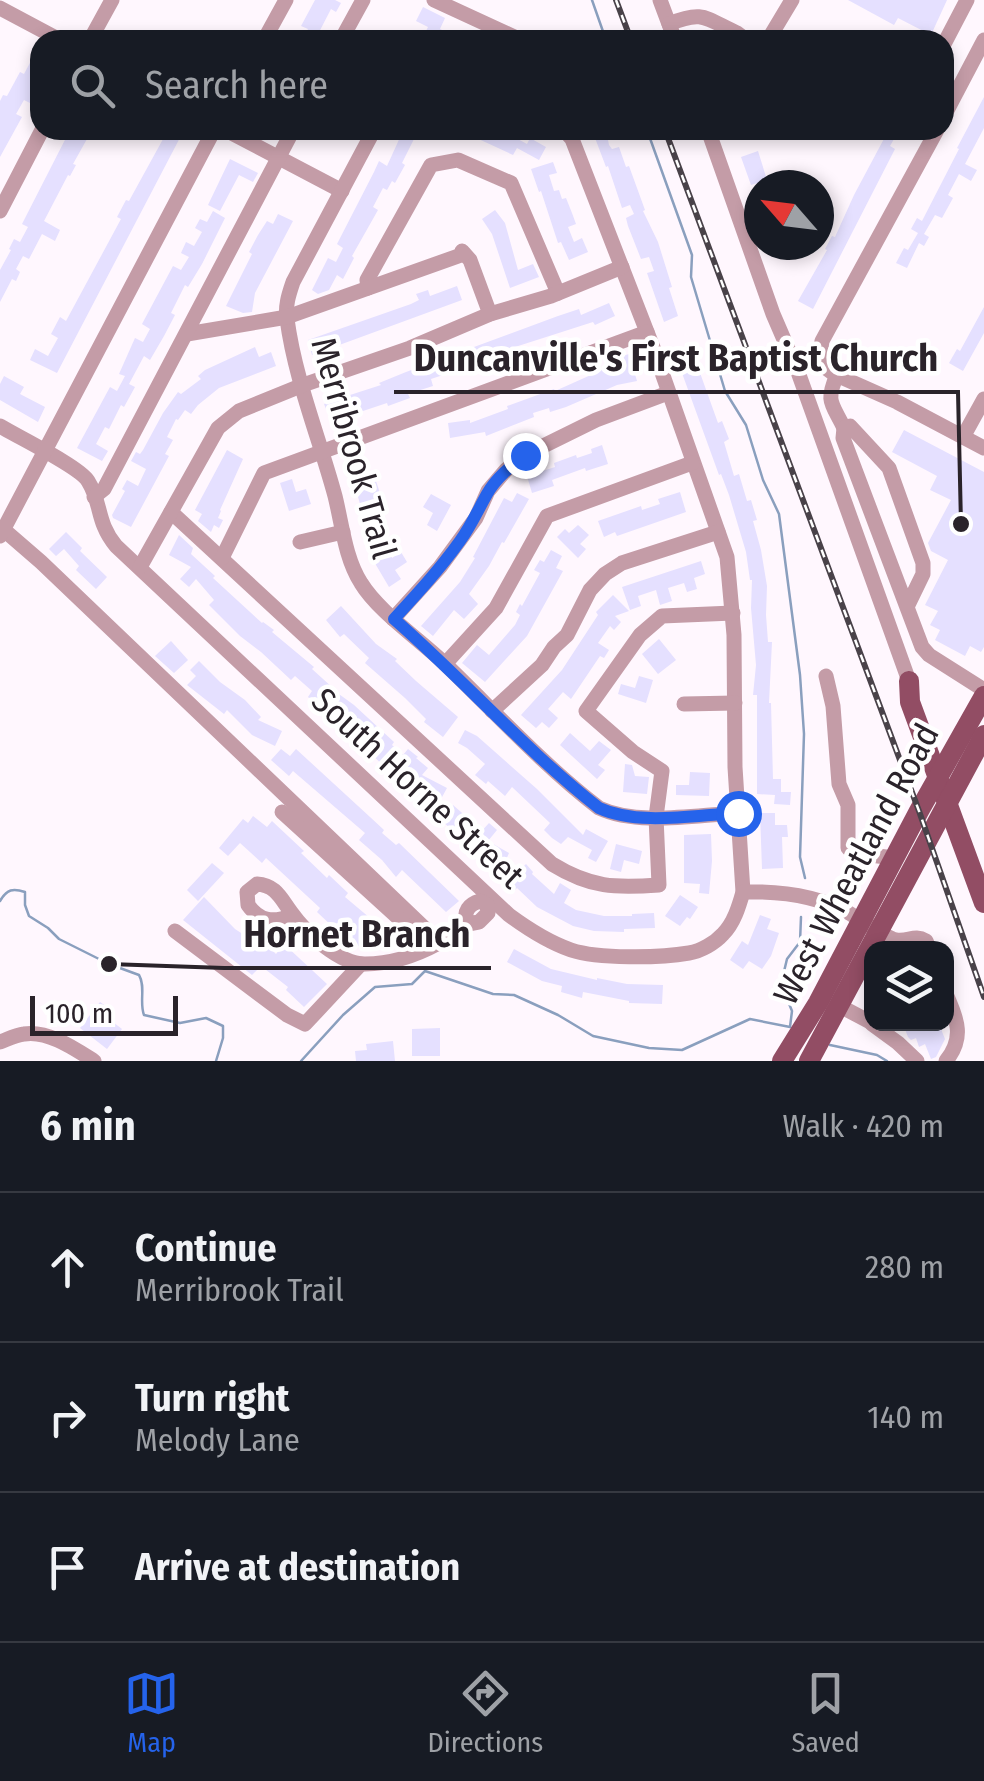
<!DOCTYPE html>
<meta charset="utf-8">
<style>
body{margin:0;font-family:"Fira Sans Condensed",sans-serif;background:#20242c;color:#f1f3f6}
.controls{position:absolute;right:30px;bottom:30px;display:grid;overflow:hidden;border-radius:20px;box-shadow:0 5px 15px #0003}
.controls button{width:90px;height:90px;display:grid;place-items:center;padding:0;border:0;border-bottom:2px solid #363941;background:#171b24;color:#f1f3f6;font:50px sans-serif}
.compass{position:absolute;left:744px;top:170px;width:90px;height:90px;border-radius:50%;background:#171b24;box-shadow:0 5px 15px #0003;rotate:298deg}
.scale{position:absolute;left:30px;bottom:25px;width:148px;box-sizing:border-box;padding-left:10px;border:5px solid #2a232a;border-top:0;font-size:28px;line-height:35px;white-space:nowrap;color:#2a232a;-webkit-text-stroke:8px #fff;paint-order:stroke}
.stop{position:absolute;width:30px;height:30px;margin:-22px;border:8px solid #2563eb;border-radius:50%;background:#fff}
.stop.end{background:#2563eb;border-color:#fff;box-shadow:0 2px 10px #0008}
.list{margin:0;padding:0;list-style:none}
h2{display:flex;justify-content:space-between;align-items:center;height:130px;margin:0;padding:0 40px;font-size:42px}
h2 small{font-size:32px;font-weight:400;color:#9ea1a6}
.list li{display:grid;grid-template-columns:65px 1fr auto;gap:30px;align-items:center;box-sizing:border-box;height:150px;padding:0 40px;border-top:2px solid #363941}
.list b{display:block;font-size:38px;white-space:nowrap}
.list p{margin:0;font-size:32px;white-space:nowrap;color:#9ea1a6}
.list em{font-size:32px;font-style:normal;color:#9ea1a6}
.icon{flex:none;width:55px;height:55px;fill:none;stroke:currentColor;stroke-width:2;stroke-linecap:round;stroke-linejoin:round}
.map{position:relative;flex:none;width:984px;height:1061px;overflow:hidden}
.search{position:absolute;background:#171b24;box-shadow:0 5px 15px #0003;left:30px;right:30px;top:30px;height:110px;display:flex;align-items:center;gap:25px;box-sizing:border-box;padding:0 35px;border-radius:30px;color:#9ea1a6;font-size:38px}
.sheet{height:580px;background:#171b24}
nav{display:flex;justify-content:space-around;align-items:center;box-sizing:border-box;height:140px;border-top:2px solid #363941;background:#171b24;font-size:28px;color:#9ea1a6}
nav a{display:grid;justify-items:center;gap:5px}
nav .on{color:#2563eb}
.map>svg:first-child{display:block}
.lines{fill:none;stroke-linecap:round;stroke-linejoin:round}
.stream{stroke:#8a9fbe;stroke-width:2.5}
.building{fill:#e5e0ff}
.minor{stroke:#c49ca7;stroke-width:15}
.major{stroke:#924d64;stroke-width:20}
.rail-casing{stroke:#494249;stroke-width:6}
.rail{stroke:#fff;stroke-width:2.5;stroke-dasharray:8;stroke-linecap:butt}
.route{stroke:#2563eb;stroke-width:12}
.labels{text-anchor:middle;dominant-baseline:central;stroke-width:9;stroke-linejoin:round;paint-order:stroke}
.street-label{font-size:35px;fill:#2a232a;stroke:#fff}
.leader{fill:none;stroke:#2a232a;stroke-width:4}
.callout-dot{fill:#2a232a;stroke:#fff;stroke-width:4}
.callout-label{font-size:38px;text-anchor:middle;font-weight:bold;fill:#2a232a;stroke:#fff;stroke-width:9;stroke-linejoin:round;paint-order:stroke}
</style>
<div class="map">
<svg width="984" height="1061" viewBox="0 0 984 1061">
<rect width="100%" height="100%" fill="#fff7fe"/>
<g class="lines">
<g class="stream">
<path d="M592,0L606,40"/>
<path d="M647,130L692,255L691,277L725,391L746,425L763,480L779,514L800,675L804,734L800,857L805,878"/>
<path d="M0,901C7,889 13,888 25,892V905L29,916L48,928L59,939L109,964L139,975C146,987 139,1002 144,1015L180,1023L206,1018L223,1026V1038L216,1061"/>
<path d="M830,1045L877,1055L887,1061"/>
<path d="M301,1061L343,1015L375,987L412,984L425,971L493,994L514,995L558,1015L593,1036L649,1048L682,1050L750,1019L790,1027L792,1011L781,984L787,959L800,942L801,917"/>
</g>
</g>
<g class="building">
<path d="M315,0H335L341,3L336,12L331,9L315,40H302L308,29L301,26Z"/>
<path d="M848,0H947L931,35L898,18L894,25Z"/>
<path d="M423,7L445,18L440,29L463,40H443L426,31L428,27L416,21Z"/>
<path d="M40,44V84L30,103L24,100L16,114L22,117L0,157V101L3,95L7,96L20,72L24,74Z"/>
<path d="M984,97V128L965,164L977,170L971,181L959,174L948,195L953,198L942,218L935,215L924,234L929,237L924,246L919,243L907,268L896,263L904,248L908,250L918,233L911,229L917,218L922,221L959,149L957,148Z"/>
<path d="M70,130H92L73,164L76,165L70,176L68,175L44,221L60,230L55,241L42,234L29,259L23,256L16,269L20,272L16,281L12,279L0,302V270L11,250L9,249L14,239L20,242L28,227L22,224Z"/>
<path d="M168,130H184L57,373L30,360L35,349L48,356L58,338L51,334L60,317L66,321L121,219L117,217L126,200L129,201Z"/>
<path d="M459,130H501L527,144L530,138L546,147L539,160L517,148L513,155Z"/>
<path d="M592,130H606L609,145L612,149L619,147L626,167L629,166L645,210L643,211L658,242L672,287L669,288L678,316L664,322L647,273L654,271L649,257L641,259L628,226L626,218L634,214L630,205L622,208L608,166L606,167Z"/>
<path d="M876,130H899L890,146L895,149L813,309L798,301L827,250L825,249L832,236L835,237L854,195L886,135Z"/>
<path d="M402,133L414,139L402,163L405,165L395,183L392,181L387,190L383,188L373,207L378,210L352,256L354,258L343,279L337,275L329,290L318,294L312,290L328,258L336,262L343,248L337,244L374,172L379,161L387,166Z"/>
<path d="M758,151L767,180L751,185L741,157Z"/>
<path d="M230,159L258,173L253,182L239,175L220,211L208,205Z"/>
<path d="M553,162L557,173L549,175L554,191L559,190L562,199L566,198L572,213L576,224L568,227L574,242L582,238L588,252L569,260L561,242L558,243L541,191L539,192L531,169Z"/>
<path d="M495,210L505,223L518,270L533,264L539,277L510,288L492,234L482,219Z"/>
<path d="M213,211L225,218L202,264L188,287L185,285L171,313L175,315L164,336L150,360L144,356L129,384L135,387L124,407L121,405L109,429L105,427L96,444L108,451L102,461L77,448L110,387L117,391L125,376L119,374L135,338L143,342L150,329L142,324L173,266L181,270L189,257L181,253L186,242L194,246L202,232L195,228L200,219L207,222Z"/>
<path d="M278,214L293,221L255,293L252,312L243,313L226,306L252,254L249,252L258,235L267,221L273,224Z"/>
<path d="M457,286L462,300L312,355L308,340L411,304L419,300L416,294L428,290L430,296Z"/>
<path d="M609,303L615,316L595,325L593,322L506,350L507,352L482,362L431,379L433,386L408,394L410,398L388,406L387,403L357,413L359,416L343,423L338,410L328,414L324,404L349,393L350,395L381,385L379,383L406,372L558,316L579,309L581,315Z"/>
<path d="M984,307V333L963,371L949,363L957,349L960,351Z"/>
<path d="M690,345L718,423L722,421L729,439L724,442L734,476L739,474L747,501L751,500L757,520L753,521L761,550L767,586L766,615L768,642H772L769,703H771L773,779H781V792H791L790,805L774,804L775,795L757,794V695H753L756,665L751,608L752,580H750L746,552L729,495L721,474L719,475L674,351Z"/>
<path d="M255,347L259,357L271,352L276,366L219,388L198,405L191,414L185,410L178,420L176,419L167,437L173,440L165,454L169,456L131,527L113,518L112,515L125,491L122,489L127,480L138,486L146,469L131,461L136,452L140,454L143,450L163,413L178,392L181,394L201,379L198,376L205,370Z"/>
<path d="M629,354L637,381L617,385L566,407L550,412L549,408L533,413L534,417L486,436L485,432L450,438L448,423L470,420V423L508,409L507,406L554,389L555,391L611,366L609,360Z"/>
<path d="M4,376L24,387L20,394L45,407L38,422L0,400V384Z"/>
<path d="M904,430L984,472V647L981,652L970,646L965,656L935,640L940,630L930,625L938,611L925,605L948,560L931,551L928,543L951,500L930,490L937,476L892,452Z"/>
<path d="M602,445L608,464L586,471L585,468L552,480L554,486L532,493L527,476L555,467L554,463L576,455L577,458L592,453L591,449Z"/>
<path d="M227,450L243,459L220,510L221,511L218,518L223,520L219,528L214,525L211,532L198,521L202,514L195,510Z"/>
<path d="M359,450L366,474L373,472L380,493L377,494L381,529L383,528L392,558L401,552L407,562L395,570L401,579L389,587L376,565L364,526H361L360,504L346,455Z"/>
<path d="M292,479L296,492L306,489L311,504L289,511L280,483Z"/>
<path d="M680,492L686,512L617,536L615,532L604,537L598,521L641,506L642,510L660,504L658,499Z"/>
<path d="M517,493L529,499L504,543L502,542L489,566L469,594L478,604L464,619L454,610L433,636L421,626L460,582L475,558L473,557L504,498L512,502Z"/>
<path d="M431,494L451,505L437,531L427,525L433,513L423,507Z"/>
<path d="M578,525L589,535L580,544L586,549L578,558L557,537L565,529L569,533Z"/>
<path d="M66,532L82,548L80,551L107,577L96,589L76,570L79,566L64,549L56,556L49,549Z"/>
<path d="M179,535L193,548L191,554L215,576L213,578L262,623L263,622L274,630L272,632L314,667L312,669L333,688L332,689L354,705L394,742L392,745L403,755L408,749L418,757L416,758L428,768L422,775L447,788L435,810L424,804L369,752L373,747L362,737L357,742L308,697L312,691L295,676L291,680L261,652L240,636L209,605L214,600L196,579L189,587L180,579L191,567L169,555Z"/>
<path d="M551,550L562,556L556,568L563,571L527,636L485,682L462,663L477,645L489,655L515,625L520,615L516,612L520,604L522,606L540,573L534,570L540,560L544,562Z"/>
<path d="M701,561L705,574L694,578L697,589L687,592L684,583L668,588L672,601L660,605L656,590L638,596L641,606L630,610L622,587Z"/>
<path d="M613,595L629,611L615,616L621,622L614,630L610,626L598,643L609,650L604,658L600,656L571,699L563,692L548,709L558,718L549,728L542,722L536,728L521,715L562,670L598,615L596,612Z"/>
<path d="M341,606L376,644L397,659L395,661L416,681L458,717L443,737L424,722L426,719L405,698L365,663L369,658L344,634L340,637L326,620Z"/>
<path d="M659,639L676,660L658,674L642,654Z"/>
<path d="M171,641L188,660L174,673L155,656Z"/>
<path d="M199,661L220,682L245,700L261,717L258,720L282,731L275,746L252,735L227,710L224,714L187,685L196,676L190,670Z"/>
<path d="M639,676L653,680L646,703L618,694L621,684L635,688Z"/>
<path d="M465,730L477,736L537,789L583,835L586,829L608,841L596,862L588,858L592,850L568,837L561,844L552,838L544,830L550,823L512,787L505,796L488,781L486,784L475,775L485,764L467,748L458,743Z"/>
<path d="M570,733L590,751L599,741L611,750L598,765L605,770L597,779L560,745Z"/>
<path d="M281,749L290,756L296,749L370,817L384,830L382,833L396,845L399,843L459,901L446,912L402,870L396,877L382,860L359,840L365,833L293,771L289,776L271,760Z"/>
<path d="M625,764L632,765L635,776L649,777L647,794L623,792Z"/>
<path d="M690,772L710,773L709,796L676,795V785H689Z"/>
<path d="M453,805L469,819L466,823L479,834L489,823L497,830L488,841L509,853L506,860L518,872L526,864L533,872L532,874L554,894L560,883L571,890L564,903L576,910L604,916H632V914L654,913L655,928L624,929V932L594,931L573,926L537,907L517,888L515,890L494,869L480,862L482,858L440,819Z"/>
<path d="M760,813H775V825H787L788,837H782L783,868L762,869Z"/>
<path d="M253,816L267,827L272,821L304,851L301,853L327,878L329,875L348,893L345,897L389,934L377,949L366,940L360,947L334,928L317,912L320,908L266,858L262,863L240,843L228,856L219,848L243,819L248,823Z"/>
<path d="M711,834L712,861L709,894L699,893L700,884L684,883V835Z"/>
<path d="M616,844L642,851L639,864L624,860L621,872L610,869Z"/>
<path d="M212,863L224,873L198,901L187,890Z"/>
<path d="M680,895L698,907L690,919L687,917L680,926L665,916Z"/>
<path d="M204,897L235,929L258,944L262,940L276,954L284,944L327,984L304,1007L286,990L288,987L261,966L252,975L183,920Z"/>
<path d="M760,915L771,919L767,929L779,933L771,956L762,969L749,961L743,969L730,960L742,941L748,945Z"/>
<path d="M514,949L551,969L597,980V978L627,984L663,985L662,1004L629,1003V1001L583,992L582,998L561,992L562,986L542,981L507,962Z"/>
<path d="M100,1002L110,1009L105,1016L122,1029L107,1049L80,1028Z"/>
<path d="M903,1024H939L945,1039L936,1057L931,1059L925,1044L919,1047L916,1038L911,1040L908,1037Z"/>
<path d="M440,1028V1056H412V1029Z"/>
<path d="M393,1041L395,1061H356L355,1051L367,1050L366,1044Z"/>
</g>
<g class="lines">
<g class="minor">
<path d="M434,0L521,40"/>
<path d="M660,0L675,40"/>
<path d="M0,8L60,40"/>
<path d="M669,24C703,10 705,18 737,33L741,36V40"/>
<path d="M90,40L112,0"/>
<path d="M264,40L286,0"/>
<path d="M341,40L363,0"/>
<path d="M768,40L792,0"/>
<path d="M944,44L967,0"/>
<path d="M944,116L984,40"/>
<path d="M226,130L342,191"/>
<path d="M374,130L293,282C289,294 285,305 287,319C295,379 319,437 335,496C342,524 345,558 361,583C378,611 419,639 443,662C494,711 543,765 599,808C638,826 694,815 738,813"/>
<path d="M708,130L773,314L798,372L909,681"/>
<path d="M0,211L42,130"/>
<path d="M462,251L470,260L490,314"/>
<path d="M368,288L367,280L431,165L458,160L511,183L558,293"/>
<path d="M187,334L287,317L464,254"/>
<path d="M823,366L820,354L822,341L937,130"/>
<path d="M816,367L823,366L834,374L897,402L984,448"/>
<path d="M837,375C825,402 832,403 844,428"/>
<path d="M0,426C18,437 80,467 88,481C102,503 96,522 116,546L509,915C528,929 548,942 571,950C598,959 660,958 689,953C701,951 715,943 723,934C734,923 739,906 743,892L735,767L734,635L727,557L654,350L572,139L564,130"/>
<path d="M963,437L984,399"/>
<path d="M94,497L104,489L293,130"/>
<path d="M171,512L552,864C591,888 615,888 659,885L656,817L662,771L633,752L586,711L640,635L662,616L733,613"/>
<path d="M4,530L41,562L440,943"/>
<path d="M0,536L214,130"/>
<path d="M300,542L343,532"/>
<path d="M222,558L264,473L647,332"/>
<path d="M140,567L218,428L239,411L303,385L410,348L490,314L551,296L622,267"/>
<path d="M907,607L923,574V563L889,468L850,426L844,428L843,438L922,647L929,655L984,690"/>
<path d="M393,619L440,567L476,518L488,491L506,470L525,455L596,420L668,393"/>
<path d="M445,664L496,608L547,516L692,463"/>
<path d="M826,676L833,706L839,784L848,805V848L854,853L894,858"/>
<path d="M684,704L735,703"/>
<path d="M492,711L542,665L554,647L567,635L590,590L605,574L622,563L718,532"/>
<path d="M282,812L405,924"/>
<path d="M743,892C780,891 816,895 849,913C858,918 889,939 896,940C909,942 914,934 926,941L929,948"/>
<path d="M292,915C274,923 260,922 248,905L247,892L257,884C276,885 281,899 291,912C306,933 339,964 365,964C390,964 417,955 439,943C455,934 461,924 479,922L488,913L487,905L480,901C469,904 463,912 467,922"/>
<path d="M175,931L287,1015L305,1024L361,964"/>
<path d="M840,1006L872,1023"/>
<path d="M872,1024L898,1043L917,1061"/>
<path d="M0,1042C8,1039 16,1035 24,1034C48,1030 75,1049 94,1061"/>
<path d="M946,1061C965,1037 957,1020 946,994"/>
</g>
<g class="major">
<path d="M909,681L910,702L984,903"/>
<path d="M782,1061L818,1003L919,811L984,696"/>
<path d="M809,1061L984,735"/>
</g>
<defs>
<g id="rail">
<path d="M616,0L631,40"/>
<path d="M665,130L919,811L984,997"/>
</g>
</defs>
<use href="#rail" class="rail-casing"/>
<use href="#rail" class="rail"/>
</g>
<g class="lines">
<path class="route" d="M525,455C511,466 496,478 487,494C478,510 471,526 460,541C440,569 417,594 394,619C464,680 526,751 599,808C638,826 694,815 738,813"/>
</g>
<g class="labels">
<g class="street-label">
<text transform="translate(354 448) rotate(74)">Merribrook Trail</text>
<text transform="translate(418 788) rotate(43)">South Horne Street</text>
<text transform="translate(856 864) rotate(-62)">West Wheatland Road</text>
</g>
</g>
<path class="leader" d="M961 524L958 392H394M109 964L224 968H491"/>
<g class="callout-dot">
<circle cx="961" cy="524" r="10"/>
<circle cx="109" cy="964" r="10"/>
</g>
<g class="callout-label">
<text x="676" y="371">Duncanville's First Baptist Church</text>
<text x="357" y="947">Hornet Branch</text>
</g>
</svg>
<div class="controls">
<button><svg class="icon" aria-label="layers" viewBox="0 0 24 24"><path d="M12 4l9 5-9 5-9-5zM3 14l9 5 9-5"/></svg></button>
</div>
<svg class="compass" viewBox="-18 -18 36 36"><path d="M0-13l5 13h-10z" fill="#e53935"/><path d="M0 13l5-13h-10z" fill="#9ea1a6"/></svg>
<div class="scale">100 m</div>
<div class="stop" style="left:738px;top:813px"></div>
<div class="stop end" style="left:525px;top:455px"></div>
<div class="search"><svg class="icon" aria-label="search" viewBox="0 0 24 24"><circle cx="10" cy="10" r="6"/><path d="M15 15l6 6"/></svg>Search here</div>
</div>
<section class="sheet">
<h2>6 min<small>Walk · 420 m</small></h2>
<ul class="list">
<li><svg class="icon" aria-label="ahead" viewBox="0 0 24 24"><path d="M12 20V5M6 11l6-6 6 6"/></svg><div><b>Continue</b><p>Merribrook Trail</p></div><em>280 m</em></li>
<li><svg class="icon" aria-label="right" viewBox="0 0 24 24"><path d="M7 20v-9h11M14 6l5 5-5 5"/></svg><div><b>Turn right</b><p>Melody Lane</p></div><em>140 m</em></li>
<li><svg class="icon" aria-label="arrive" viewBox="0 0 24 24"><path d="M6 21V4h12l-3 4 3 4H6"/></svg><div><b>Arrive at destination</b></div></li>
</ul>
</section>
<nav>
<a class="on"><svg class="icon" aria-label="map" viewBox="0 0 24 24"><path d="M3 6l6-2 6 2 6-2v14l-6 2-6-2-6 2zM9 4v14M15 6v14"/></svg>Map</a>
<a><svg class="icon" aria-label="directions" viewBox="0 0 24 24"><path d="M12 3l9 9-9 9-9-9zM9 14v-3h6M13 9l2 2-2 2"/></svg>Directions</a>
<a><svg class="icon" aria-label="saved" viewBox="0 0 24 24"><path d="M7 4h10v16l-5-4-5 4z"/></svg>Saved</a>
</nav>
